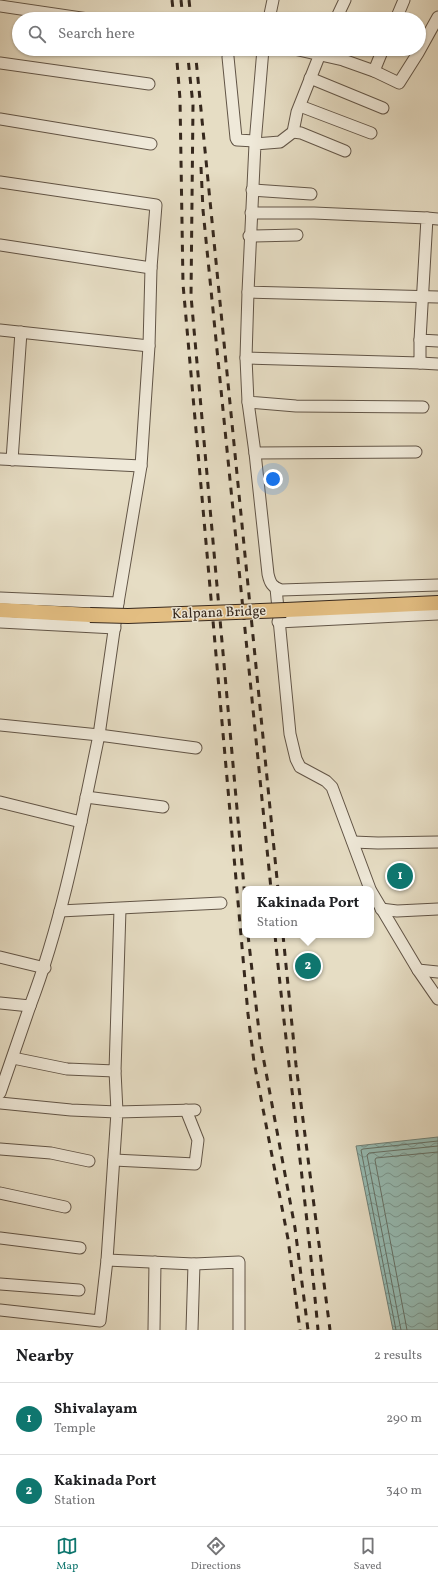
<!DOCTYPE html>
<style>
body{margin:0;font-family:Vollkorn,serif;background:#f6f6f6;color:#202124}
.you{position:absolute;left:273px;top:479px;width:14px;height:14px;margin:-10px;border:3px solid #fff;border-radius:50%;background:#1a73e8;box-shadow:0 0 0 6px #1a73e833}
.badge{display:grid;place-items:center;width:26px;height:26px;border-radius:50%;background:#0f766e;color:#fff;font-size:13px;font-weight:700}
.pin{position:absolute;translate:-50% -50%;border:2px solid #fff;box-shadow:0 1px 4px #0006}
.popup{position:absolute;left:242px;top:886px;width:132px;height:52px;box-sizing:border-box;display:grid;place-content:center;border-radius:8px;background:#fff;filter:drop-shadow(0 1px 3px #0005);font-size:13px;white-space:nowrap;color:#757577}
.popup b{font-size:15px;color:#202124}
.popup::after{content:'';position:absolute;left:50%;top:100%;margin-left:-8px;border:8px solid transparent;border-top-color:#fff}
.list{margin:0;padding:0;list-style:none}
h2{display:flex;justify-content:space-between;align-items:center;height:52px;margin:0;padding:0 16px;font-size:17px}
h2 small{font-size:13px;font-weight:400;color:#757577}
.list li{display:grid;grid-template-columns:26px 1fr auto;gap:12px;align-items:center;box-sizing:border-box;height:72px;padding:0 16px;border-top:1px solid #e0e0e0}
.list b{display:block;font-size:15px;white-space:nowrap}
.list p{margin:0;font-size:13px;white-space:nowrap;color:#757577}
.list em{font-size:13px;font-style:normal;color:#757577}
.icon{flex:none;width:22px;height:22px;fill:none;stroke:currentColor;stroke-width:2;stroke-linecap:round;stroke-linejoin:round}
.map{position:relative;flex:none;width:438px;height:1330px;overflow:hidden}
.search{position:absolute;background:#fff;box-shadow:0 1px 3px #0004;left:12px;right:12px;top:12px;height:44px;display:flex;align-items:center;gap:10px;box-sizing:border-box;padding:0 14px;border-radius:22px;color:#757577;font-size:15px}
.sheet{height:196px;background:#fff}
nav{display:flex;justify-content:space-around;align-items:center;box-sizing:border-box;height:56px;border-top:1px solid #e0e0e0;background:#fff;font-size:11px;color:#757577}
nav a{display:grid;justify-items:center;gap:2px}
nav .on{color:#0f766e}
.map>svg:first-child{display:block}
.water{fill:url(#water-waves);stroke:#708178}
.lines{fill:none;stroke-linecap:round;stroke-linejoin:round}
.shore{stroke:#667268;stroke-width:1}
.minor-casing{stroke:#625547;stroke-width:13}
.major-casing{stroke:#36281d;stroke-width:16}
.minor{stroke:#efe9d9;stroke-width:11}
.major{stroke:#e3be82;stroke-width:14}
.rail{stroke:#36281d;stroke-width:3;stroke-dasharray:7 7;stroke-linecap:butt}
.major-bridge-casing{stroke:#36281d;stroke-width:16;stroke-linecap:butt}
.major-bridge{stroke:#e3be82;stroke-width:14}
.labels{text-anchor:middle;dominant-baseline:central;stroke-width:3;stroke-linejoin:round;paint-order:stroke}
.street-label{font-size:14px;fill:#36281d;stroke:#efe9d9}
</style>
<div class="map">
<svg width="438" height="1330" viewBox="0 0 438 1330">
<defs>
<pattern id="water-waves" width="16" height="10" patternUnits="userSpaceOnUse"><rect width="16" height="10" fill="#96bcb4"/><path d="M0 5q4-4 8 0t8 0" fill="none" stroke="#7b9992"/></pattern>
</defs>
<rect width="100%" height="100%" fill="#e6ddc4"/>
<filter id="stains"><feTurbulence type="fractalNoise" baseFrequency=".005" numOctaves="4"/><feColorMatrix values="0 0 0 0 .2 0 0 0 0 .09 0 0 0 0 .02 0 0 0 .5 -.17"/></filter>
<radialGradient id="worn" r=".72"><stop offset=".6" stop-color="#630" stop-opacity="0"/><stop offset="1" stop-color="#630" stop-opacity=".3"/></radialGradient>
<path class="water" d="M438,1137V1330H393L356,1146Z"/>
<g class="lines">
<g class="shore">
<path d="M396,1330L361,1150L363,1149L438,1141"/>
<path d="M401,1330L367,1155L369,1153L438,1146"/>
<path d="M407,1330L375,1160L376,1158L438,1152"/>
</g>
<defs>
<g id="minor">
<path d="M0,6L88,19"/>
<path d="M269,19L273,0"/>
<path d="M336,19L345,0"/>
<path d="M396,19L404,0"/>
<path d="M294,49L343,60L374,71L383,49"/>
<path d="M322,49L297,112L293,132L280,142L255,144L248,292L438,297"/>
<path d="M228,57L236,138L237,140L255,141"/>
<path d="M0,63L149,84"/>
<path d="M374,71L399,83L418,53L438,17"/>
<path d="M310,78L383,108"/>
<path d="M300,106L371,133"/>
<path d="M0,119L151,144"/>
<path d="M293,132L301,133L345,151"/>
<path d="M255,144L263,49"/>
<path d="M0,182L156,205L151,268L0,245"/>
<path d="M252,190L311,194"/>
<path d="M251,213H314L427,218L420,340L438,341"/>
<path d="M427,218L438,219"/>
<path d="M249,236L297,235"/>
<path d="M248,292L246,358L420,363V340"/>
<path d="M0,330L149,346"/>
<path d="M246,358L248,402L296,406L423,407"/>
<path d="M420,363L438,364"/>
<path d="M248,402L255,453L416,452"/>
<path d="M255,453L268,574C270,583 272,587 281,590L438,585"/>
<path d="M0,459L141,466L149,346L151,268"/>
<path d="M12,460L21,332"/>
<path d="M276,588L290,734L296,759L300,767L326,781L332,787L370,889"/>
<path d="M0,598L118,603"/>
<path d="M0,622L115,628"/>
<path d="M278,622L438,614"/>
<path d="M0,725L99,735L118,603L141,466"/>
<path d="M86,797L163,807"/>
<path d="M0,802L81,822"/>
<path d="M353,842L378,843L438,842"/>
<path d="M371,891L418,970L438,999"/>
<path d="M381,909L397,911L438,909"/>
<path d="M60,911L221,903"/>
<path d="M0,957L45,968"/>
<path d="M418,970L438,972"/>
<path d="M0,1003L30,1006C63,919 80,827 99,735L196,748"/>
<path d="M13,1058L67,1069L115,1071L120,909"/>
<path d="M0,1093L30,1006"/>
<path d="M0,1103L71,1110L117,1112L115,1071"/>
<path d="M0,1149L51,1153L89,1161"/>
<path d="M114,1160L195,1164L198,1140L186,1110"/>
<path d="M0,1193L65,1207"/>
<path d="M0,1238L80,1248"/>
<path d="M107,1260L194,1264L239,1262V1330"/>
<path d="M0,1284L79,1290"/>
<path d="M0,1310L100,1321L107,1260L117,1112L195,1110"/>
<path d="M154,1330L155,1262"/>
<path d="M192,1330L194,1264"/>
</g>
<g id="major">
<path d="M0,610L90,615"/>
<path d="M286,610L438,603"/>
</g>
</defs>
<use href="#minor" class="minor-casing"/>
<use href="#major" class="major-casing"/>
<use href="#minor" class="minor"/>
<use href="#major" class="major"/>
<g class="rail">
<path d="M172,0L174,19"/>
<path d="M181,0L183,19"/>
<path d="M189,0L191,19"/>
<path d="M176,49L180,99L183,284L248,1014L254,1062L288,1239L300,1330"/>
<path d="M187,49L193,105L191,296L245,898"/>
<path d="M195,49L278,889"/>
<path d="M201,167L203,210L271,889"/>
<path d="M248,935L260,1040L295,1228L308,1330"/>
<path d="M275,935C288,1067 306,1198 318,1330"/>
<path d="M283,935L296,1065L330,1330"/>
</g>
<defs>
<path id="major-bridge" d="M90,615L128,616L286,610"/>
</defs>
<use href="#major-bridge" class="major-bridge-casing"/>
<use href="#major-bridge" class="major-bridge"/>
</g>
<g class="labels">
<g class="street-label">
<text transform="translate(219 613) rotate(-2)">Kalpana Bridge</text>
</g>
</g>
<rect width="100%" height="100%" filter="url(#stains)"/>
<rect width="100%" height="100%" fill="url(#worn)"/>
</svg>
<div class="you"></div>
<div class="pin badge" style="left:400px;top:876px">1</div>
<div class="pin badge" style="left:308px;top:966px">2</div>
<div class="popup"><b>Kakinada Port</b>Station</div>
<div class="search"><svg class="icon" aria-label="search" viewBox="0 0 24 24"><circle cx="10" cy="10" r="6"/><path d="M15 15l6 6"/></svg>Search here</div>
</div>
<section class="sheet">
<h2>Nearby<small>2 results</small></h2>
<ul class="list">
<li><span class="badge">1</span><div><b>Shivalayam</b><p>Temple</p></div><em>290 m</em></li>
<li><span class="badge">2</span><div><b>Kakinada Port</b><p>Station</p></div><em>340 m</em></li>
</ul>
</section>
<nav>
<a class="on"><svg class="icon" aria-label="map" viewBox="0 0 24 24"><path d="M3 6l6-2 6 2 6-2v14l-6 2-6-2-6 2zM9 4v14M15 6v14"/></svg>Map</a>
<a><svg class="icon" aria-label="directions" viewBox="0 0 24 24"><path d="M12 3l9 9-9 9-9-9zM9 14v-3h6M13 9l2 2-2 2"/></svg>Directions</a>
<a><svg class="icon" aria-label="saved" viewBox="0 0 24 24"><path d="M7 4h10v16l-5-4-5 4z"/></svg>Saved</a>
</nav>
